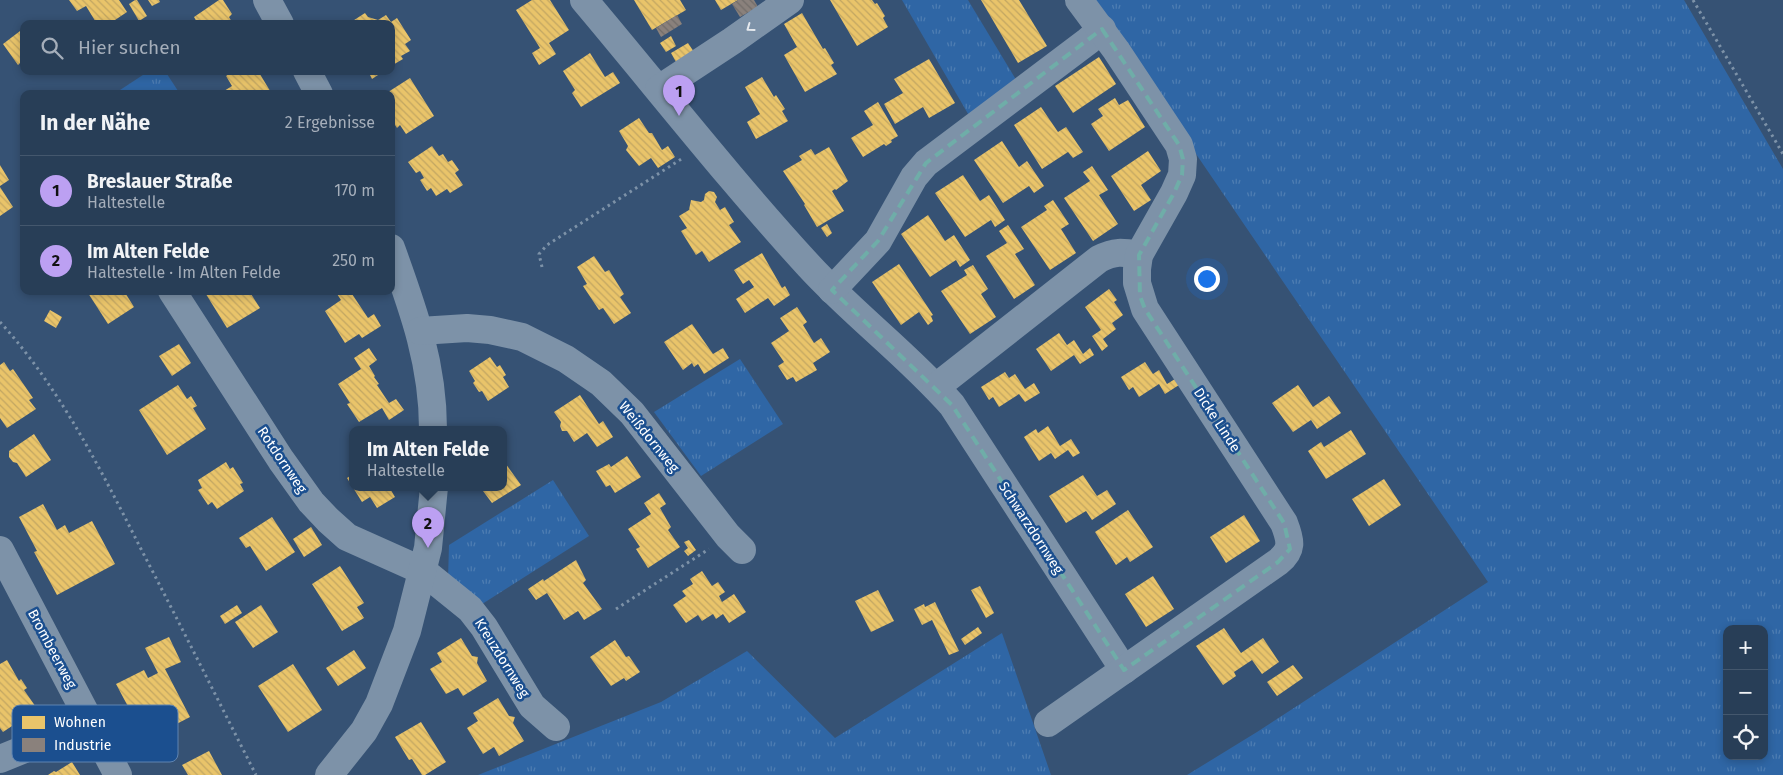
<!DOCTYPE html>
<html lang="de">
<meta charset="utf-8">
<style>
body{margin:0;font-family:"Fira Sans",sans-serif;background:#30455d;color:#f1f3f6}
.controls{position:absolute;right:15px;bottom:15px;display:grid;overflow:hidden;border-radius:10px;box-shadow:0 2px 8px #0003}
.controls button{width:45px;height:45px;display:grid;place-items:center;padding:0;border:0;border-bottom:1px solid #44576d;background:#283e57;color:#f1f3f6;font:25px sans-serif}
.you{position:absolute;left:1206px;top:278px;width:18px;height:18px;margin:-12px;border:4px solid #fff;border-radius:50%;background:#1a73e8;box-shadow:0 0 0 8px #1a73e833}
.badge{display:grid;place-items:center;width:32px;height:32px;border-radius:50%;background:#bca0f2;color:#111;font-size:16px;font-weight:700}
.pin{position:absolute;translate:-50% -41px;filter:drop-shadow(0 1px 2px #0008)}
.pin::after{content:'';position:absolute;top:26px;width:18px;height:15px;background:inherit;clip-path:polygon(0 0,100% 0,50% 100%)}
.popup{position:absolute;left:349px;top:426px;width:158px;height:65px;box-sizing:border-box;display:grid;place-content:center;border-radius:10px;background:#283e57;filter:drop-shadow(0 1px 4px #0005);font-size:16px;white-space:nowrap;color:#a5aeba}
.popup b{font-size:19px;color:#f1f3f6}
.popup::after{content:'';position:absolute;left:50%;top:100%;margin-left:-10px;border:10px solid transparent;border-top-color:#283e57}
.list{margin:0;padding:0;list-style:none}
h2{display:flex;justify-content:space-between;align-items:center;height:65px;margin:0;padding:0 20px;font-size:21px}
h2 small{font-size:16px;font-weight:400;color:#a5aeba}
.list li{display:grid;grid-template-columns:32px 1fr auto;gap:15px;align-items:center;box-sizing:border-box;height:70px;padding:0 20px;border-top:1px solid #44576d}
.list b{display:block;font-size:19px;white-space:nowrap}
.list p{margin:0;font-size:16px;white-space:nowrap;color:#a5aeba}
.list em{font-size:16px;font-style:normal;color:#a5aeba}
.icon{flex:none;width:28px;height:28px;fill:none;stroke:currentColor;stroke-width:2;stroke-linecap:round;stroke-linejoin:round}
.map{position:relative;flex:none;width:1783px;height:775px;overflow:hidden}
.search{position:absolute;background:#283e57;box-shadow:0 2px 8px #0003;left:20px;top:20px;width:375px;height:55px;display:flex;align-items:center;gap:12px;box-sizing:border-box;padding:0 18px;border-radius:10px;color:#a5aeba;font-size:19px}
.panel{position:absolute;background:#283e57;box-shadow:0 2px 8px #0003;left:20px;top:90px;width:375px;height:205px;border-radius:10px}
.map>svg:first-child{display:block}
.grass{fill:url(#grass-tufts);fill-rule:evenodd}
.homes{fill:url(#homes-back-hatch)}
.industry{fill:url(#industry-back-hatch)}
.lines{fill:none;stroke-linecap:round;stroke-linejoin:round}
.path{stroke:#7d92a8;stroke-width:3;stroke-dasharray:2.5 4;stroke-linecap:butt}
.minor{stroke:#7d92a8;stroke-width:28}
.oneway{stroke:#e5e9ee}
.marked{fill:none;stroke:#6fada8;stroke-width:4;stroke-dasharray:10 6;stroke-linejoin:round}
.labels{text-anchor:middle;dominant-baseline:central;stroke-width:5;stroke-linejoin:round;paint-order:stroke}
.street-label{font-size:14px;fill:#fff;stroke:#1b4f8f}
.key{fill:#1b4f8f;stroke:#5f84b1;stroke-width:1}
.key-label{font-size:14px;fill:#fff}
</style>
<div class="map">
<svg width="1783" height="775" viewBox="0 0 1783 775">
<defs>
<pattern id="grass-tufts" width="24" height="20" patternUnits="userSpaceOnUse" patternTransform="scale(1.25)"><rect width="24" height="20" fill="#2f66a5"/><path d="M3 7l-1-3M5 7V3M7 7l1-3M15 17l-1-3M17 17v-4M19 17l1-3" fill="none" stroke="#4e7db2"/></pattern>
<pattern id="homes-back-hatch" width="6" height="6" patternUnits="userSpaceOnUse" patternTransform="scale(1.25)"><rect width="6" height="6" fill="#e9c46a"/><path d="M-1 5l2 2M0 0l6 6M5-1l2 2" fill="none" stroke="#c2a662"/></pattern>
<pattern id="industry-back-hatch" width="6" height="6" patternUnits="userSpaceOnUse" patternTransform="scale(1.25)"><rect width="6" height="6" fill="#8a817c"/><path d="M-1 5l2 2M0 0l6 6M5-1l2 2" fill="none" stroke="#716c69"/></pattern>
</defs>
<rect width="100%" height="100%" fill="#365274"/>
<g class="grass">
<path d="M902,0H968L1018,83L971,119Z"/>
<path d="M1091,0H1684L1783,169V775H1187L1257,732L1488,582ZM1727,629H1764V756H1727Z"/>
<path d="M149,71H165L180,94H114Z"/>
<path d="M740,359L783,424L701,476L654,412Z"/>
<path d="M553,480L589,536L479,606L448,580L449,545Z"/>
<path d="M1002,633L1051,775H478L661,702L747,651L835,738Z"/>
</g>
<g class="homes">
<path d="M69,0H119L127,12L109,24H97L86,6L77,11Z"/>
<path d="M135,0H137L147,16L139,21L129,4Z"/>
<path d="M148,0H159L160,2L152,6Z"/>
<path d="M219,0H223L232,14L229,17L233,24H198L194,17Z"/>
<path d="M532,0H550L569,30L549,43L556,54L539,65L532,53L540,48L516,10Z"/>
<path d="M634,0H680L686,10L652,30Z"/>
<path d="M715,0H738L721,10Z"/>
<path d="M830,0H872L875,4L877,3L885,16L883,18L888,27L857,46Z"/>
<path d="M981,0H1019L1047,46L1018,63Z"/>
<path d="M365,13L368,17L378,20L386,15L391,22L397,18L411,40L405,44L410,51L401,56L403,59L391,66V24H348Z"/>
<path d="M802,13L823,49L825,48L834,63L831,65L837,74L805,92L784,55L797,47L784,24Z"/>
<path d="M24,28V65L21,62L18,65L3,44Z"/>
<path d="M671,36L676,46L666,52L660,43Z"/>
<path d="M688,43L694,52L676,62L671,53Z"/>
<path d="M590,53L605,77L613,72L620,83L581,107L572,93L575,90L563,71Z"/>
<path d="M1099,57L1116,84L1073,113L1055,86Z"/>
<path d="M929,59L955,103L929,118L923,107L895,124L884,104L903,93L894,79Z"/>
<path d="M233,71H254L255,73L258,71L272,94H226L224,91L232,86L226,76Z"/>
<path d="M368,71H384L372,79Z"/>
<path d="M762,77L774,97L776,95L785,109L782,111L788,121L756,139L747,122L760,114L745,87Z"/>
<path d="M410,78L434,116L406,134L400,125L397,128L391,119L393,115H391V94H385Z"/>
<path d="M1115,98L1119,105L1128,100L1145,127L1109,151L1091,124L1103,116L1098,109Z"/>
<path d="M878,102L898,136L891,140L892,142L886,146L884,144L863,157L851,138L873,125L864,111Z"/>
<path d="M1041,107L1058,132L1066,127L1083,152L1073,158L1068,152L1042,169L1014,125Z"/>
<path d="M639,118L649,133H652L662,150L668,146L675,157L658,168L651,158L639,166L626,150L628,146L619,131Z"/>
<path d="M1002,141L1019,167L1027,161L1044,186L1034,193L1029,186L1003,203L974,160Z"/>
<path d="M432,146L439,156L443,154L448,162L452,160L459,170L455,173L463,185L450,193L447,189L436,196L431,188L427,191L420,180L424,178L420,171L416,173L408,162Z"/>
<path d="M829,147L848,181L836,190L835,189L832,191L844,211L817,227L804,205L805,204L783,171L802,160L799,156L811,149L815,155Z"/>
<path d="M1148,151L1161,171L1141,185L1151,200L1134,211L1111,176Z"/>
<path d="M0,165L9,180L0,186Z"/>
<path d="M1092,166L1108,190L1099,195L1118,224L1093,241L1064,198L1090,181L1083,172Z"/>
<path d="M963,175L980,201L989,195L1005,220L995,227L991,220L965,237L935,193Z"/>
<path d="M0,187L13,207L0,216Z"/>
<path d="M709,191L714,192L717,197L715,202L720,210L725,207L734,222L729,225L741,242L709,262L702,251L696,255L681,231L687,228L679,216L689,210L691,200L701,202L704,200L705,194Z"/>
<path d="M1053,200L1069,224L1061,229L1076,253L1050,270L1021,227L1047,210L1044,206Z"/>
<path d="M928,215L945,241L954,235L970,260L960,267L956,260L930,277L901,234Z"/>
<path d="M827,224L832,233L827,237L821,228Z"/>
<path d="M1008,225L1024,249L1015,254L1035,285L1014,299L986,256L1007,243L999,231Z"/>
<path d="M762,253L782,288L785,286L790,295L774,306L768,298L745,313L736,299L754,287L749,280L743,284L734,270Z"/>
<path d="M594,256L605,272L609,270L624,294L620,297L631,313L614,324L603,308L599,310L583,286L587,284L577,267Z"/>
<path d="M899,264L933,315L931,316L933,321L928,325L919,312L901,325L872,282Z"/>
<path d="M973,265L988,289L981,294L996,317L970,334L941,291L967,275L964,270Z"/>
<path d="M1109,289L1117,300L1114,302L1123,315L1112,323L1116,329L1103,339L1108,346L1102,351L1092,336L1101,330L1085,307Z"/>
<path d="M91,291H124L134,307L108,324L88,293Z"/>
<path d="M204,291H249L260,308L227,328Z"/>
<path d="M335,291H357L352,294L368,318L374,314L381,326L362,338L359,334L345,343L325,311L341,300Z"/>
<path d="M797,307L807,322L803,325L814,343L821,338L830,352L813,363L817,370L796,382L793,377L787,380L778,366L784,362L771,343L789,331L780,318Z"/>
<path d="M50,310L62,317L56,328L44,321Z"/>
<path d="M692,324L713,354L723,348L729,358L704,374L698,364L694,367L692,363L683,370L664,342Z"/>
<path d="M1059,333L1067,345L1074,340L1083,354L1090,348L1094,355L1080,364L1074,355L1051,371L1036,349Z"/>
<path d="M179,344L191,363L172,376L159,356Z"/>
<path d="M369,348L377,360L369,366L375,376L374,377L379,384L377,385L389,403L396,399L404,410L389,420L382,408L359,422L347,404L350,403L338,384L361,369L354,358Z"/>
<path d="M490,357L497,367L500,365L506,375L503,377L509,387L488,401L482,391L479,392L473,383L475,381L469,371Z"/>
<path d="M4,362L10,371L13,369L33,398L29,400L36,409L7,428L0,418V365Z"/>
<path d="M1145,362L1153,374L1159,370L1167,384L1175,379L1179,385L1165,394L1159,384L1139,397L1133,387L1129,390L1121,377Z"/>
<path d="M1005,372L1009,378L1015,374L1025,389L1034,383L1040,393L1025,402L1019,394L999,407L993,397L989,400L981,387Z"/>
<path d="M178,385L187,399L191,396L197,406L193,408L206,429L167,455L139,410Z"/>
<path d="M1298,385L1313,407L1329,396L1341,413L1317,429L1311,420L1293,432L1272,403Z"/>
<path d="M580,395L599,424L603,421L613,437L597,447L587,433L574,442L567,431H562L560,426L561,422L554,412Z"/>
<path d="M1048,426L1060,446L1071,439L1080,453L1073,457L1068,450L1055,459L1051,453L1039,461L1024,437L1036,429L1038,433Z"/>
<path d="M1351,430L1366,454L1326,479L1308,451L1321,442L1324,447Z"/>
<path d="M34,434L51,460L26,477L17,463L13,462L9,457V451Z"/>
<path d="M627,456L641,477L615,493L610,485L606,487L596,471L609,464L611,467Z"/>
<path d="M503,460L521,485L492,503L480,487H503Z"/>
<path d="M226,462L230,469L233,467L243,483L240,484L244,491L217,509L212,502L208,505L198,490L202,488L198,480Z"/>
<path d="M353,474V487H389L395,497L377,508L370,497L362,502L347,478Z"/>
<path d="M1083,475L1097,496L1107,490L1116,504L1092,520L1086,511L1066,523L1049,496Z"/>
<path d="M1384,479L1401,505L1369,526L1352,499Z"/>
<path d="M659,493L666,504L660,508L671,527L668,530L680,547L648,568L636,549L640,547L628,529L651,514L644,503Z"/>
<path d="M43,504L57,530L65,525L69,533L92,521L115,564L57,595L34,552L37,551L19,517Z"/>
<path d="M1128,510L1153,547L1130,562L1127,557L1116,565L1095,532Z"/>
<path d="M1244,515L1260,541L1226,563L1210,537Z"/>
<path d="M272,517L295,552L266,571L250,546L246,548L239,538Z"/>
<path d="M311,527L322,545L304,557L293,539Z"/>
<path d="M689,540L696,550L688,556L684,551L688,548L684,542Z"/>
<path d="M576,560L586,580L583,583L602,609L584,620L578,611L564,620L547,593L536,600L528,589L543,579L544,581Z"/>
<path d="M340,566L364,603L357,607L364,618L342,631L312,584Z"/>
<path d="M702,571L712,586L718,582L725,592L719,596L722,602L734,594L746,612L729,623L723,614L716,619L713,614L702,621L698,615L686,623L673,605L686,596L682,591L693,584L690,579Z"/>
<path d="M1153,576L1174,609L1146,627L1125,594Z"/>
<path d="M980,586L994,613L986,618L971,590Z"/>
<path d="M878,590L894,621L871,632L855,601Z"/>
<path d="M935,602L959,651L949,655L932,620L922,625L914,609L924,604L925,607Z"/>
<path d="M237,605L242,613L225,624L220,616Z"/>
<path d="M261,605L278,632L253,648L235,622Z"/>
<path d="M978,627L982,633L965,645L961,639Z"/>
<path d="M1224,628L1241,653L1263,638L1279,662L1262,674L1252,660L1234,672L1236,676L1223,685L1196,646Z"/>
<path d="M169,637L181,662L165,669L190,717L163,731L157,720L140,729L116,684L144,670L148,678L158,673L145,648Z"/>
<path d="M461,638L472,656L478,657L477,663L487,681L463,696L458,688L446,694L430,669L442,662L437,653Z"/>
<path d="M615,640L626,657L629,656L640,672L626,681L624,678L611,686L590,657Z"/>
<path d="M354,650L366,668L338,686L326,668Z"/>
<path d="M7,660L19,681L21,679L27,688L24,690L38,710L13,728L12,726L3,732L0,728V664Z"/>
<path d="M293,664L322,710L288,732L258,686Z"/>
<path d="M1293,665L1303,678L1277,696L1267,682Z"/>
<path d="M498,698L509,716L515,717L513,723L524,741L499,756L494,747L483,754L467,728L478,721L473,713Z"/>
<path d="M421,722L446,762L425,775H422L412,759L409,760L395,737Z"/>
<path d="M209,751L222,775H188L182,765Z"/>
<path d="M72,762L80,775H48L54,771L56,772Z"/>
</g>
<g class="industry">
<path d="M738,0H754L758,7L740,17L732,4Z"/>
<path d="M677,15L682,24L661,37L656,28Z"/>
</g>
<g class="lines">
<g class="path">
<path d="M1693,0L1783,154"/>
<path d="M542,267L539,254L547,245L683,158"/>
<path d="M0,322C60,388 101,470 141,549C180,624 218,700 256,775"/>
<path d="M616,609L709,549"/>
</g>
<g class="minor">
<path d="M267,0L280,24"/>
<path d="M584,0C659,89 730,180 809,266C854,315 908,355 952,405L1124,670"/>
<path d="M307,71L319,94"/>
<path d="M659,89L732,41L790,0"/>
<path d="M391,248C413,309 433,363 433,429"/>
<path d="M832,290L878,241L914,177L926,163L1088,41L1102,29"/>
<path d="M172,291L281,460L311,502L328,520L347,537L423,571L470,609L484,627L532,706L556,727"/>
<path d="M420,331L467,328L490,330L522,337L566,359L601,383L632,413L728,536L742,550"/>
<path d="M936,387L1099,259C1115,251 1122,252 1139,255"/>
<path d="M0,550L118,775"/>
<path d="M1048,723L1278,562C1293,550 1291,541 1284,523L1145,309L1137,283V269L1139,255L1174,193L1182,175L1183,159L1179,145L1116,50L1079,0"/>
<path d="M0,759L91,722"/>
<path d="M329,775L364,731L379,704L407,631L428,548L434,487"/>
</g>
</g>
<defs><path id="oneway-chevron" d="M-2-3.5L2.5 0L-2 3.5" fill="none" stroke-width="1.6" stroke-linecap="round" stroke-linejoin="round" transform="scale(1.25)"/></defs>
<use class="oneway" href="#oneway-chevron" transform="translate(750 28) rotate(144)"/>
<path class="marked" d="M1102,29L1179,145L1183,159L1182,175L1174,193L1139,255L1140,296L1145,309L1284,523L1290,549L1278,562L1124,670L952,405L832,290L878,241L926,163Z"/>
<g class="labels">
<g class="street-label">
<text transform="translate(1217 420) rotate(57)">Dicke Linde</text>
<text transform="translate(649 437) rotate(51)">Weißdornweg</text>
<text transform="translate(282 460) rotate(56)">Rotdornweg</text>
<text transform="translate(1031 528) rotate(57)">Schwarzdornweg</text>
<text transform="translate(52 649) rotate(62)">Brombeerweg</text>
<text transform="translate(502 658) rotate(58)">Kreuzdornweg</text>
</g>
</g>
<rect x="12" y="705" width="166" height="57" rx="8" class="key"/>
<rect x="22" y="716" width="23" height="13" fill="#e9c46a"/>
<rect x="22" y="738" width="23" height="14" fill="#8a817c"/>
<g class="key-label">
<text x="54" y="727">Wohnen</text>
<text x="54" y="750">Industrie</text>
</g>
</svg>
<div class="controls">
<button>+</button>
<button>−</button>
<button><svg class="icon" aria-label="locate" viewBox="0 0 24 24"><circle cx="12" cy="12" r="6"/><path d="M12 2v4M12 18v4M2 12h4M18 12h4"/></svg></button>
</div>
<div class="you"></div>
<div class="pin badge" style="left:679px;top:116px">1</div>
<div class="pin badge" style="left:428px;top:548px">2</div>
<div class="popup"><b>Im Alten Felde</b>Haltestelle</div>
<div class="search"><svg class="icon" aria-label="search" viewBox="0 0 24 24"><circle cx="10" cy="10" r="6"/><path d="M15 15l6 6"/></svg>Hier suchen</div>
<section class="panel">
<h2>In der Nähe<small>2 Ergebnisse</small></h2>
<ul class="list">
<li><span class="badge">1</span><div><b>Breslauer Straße</b><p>Haltestelle</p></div><em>170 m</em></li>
<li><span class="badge">2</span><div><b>Im Alten Felde</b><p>Haltestelle · Im Alten Felde</p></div><em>250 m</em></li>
</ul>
</section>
</div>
